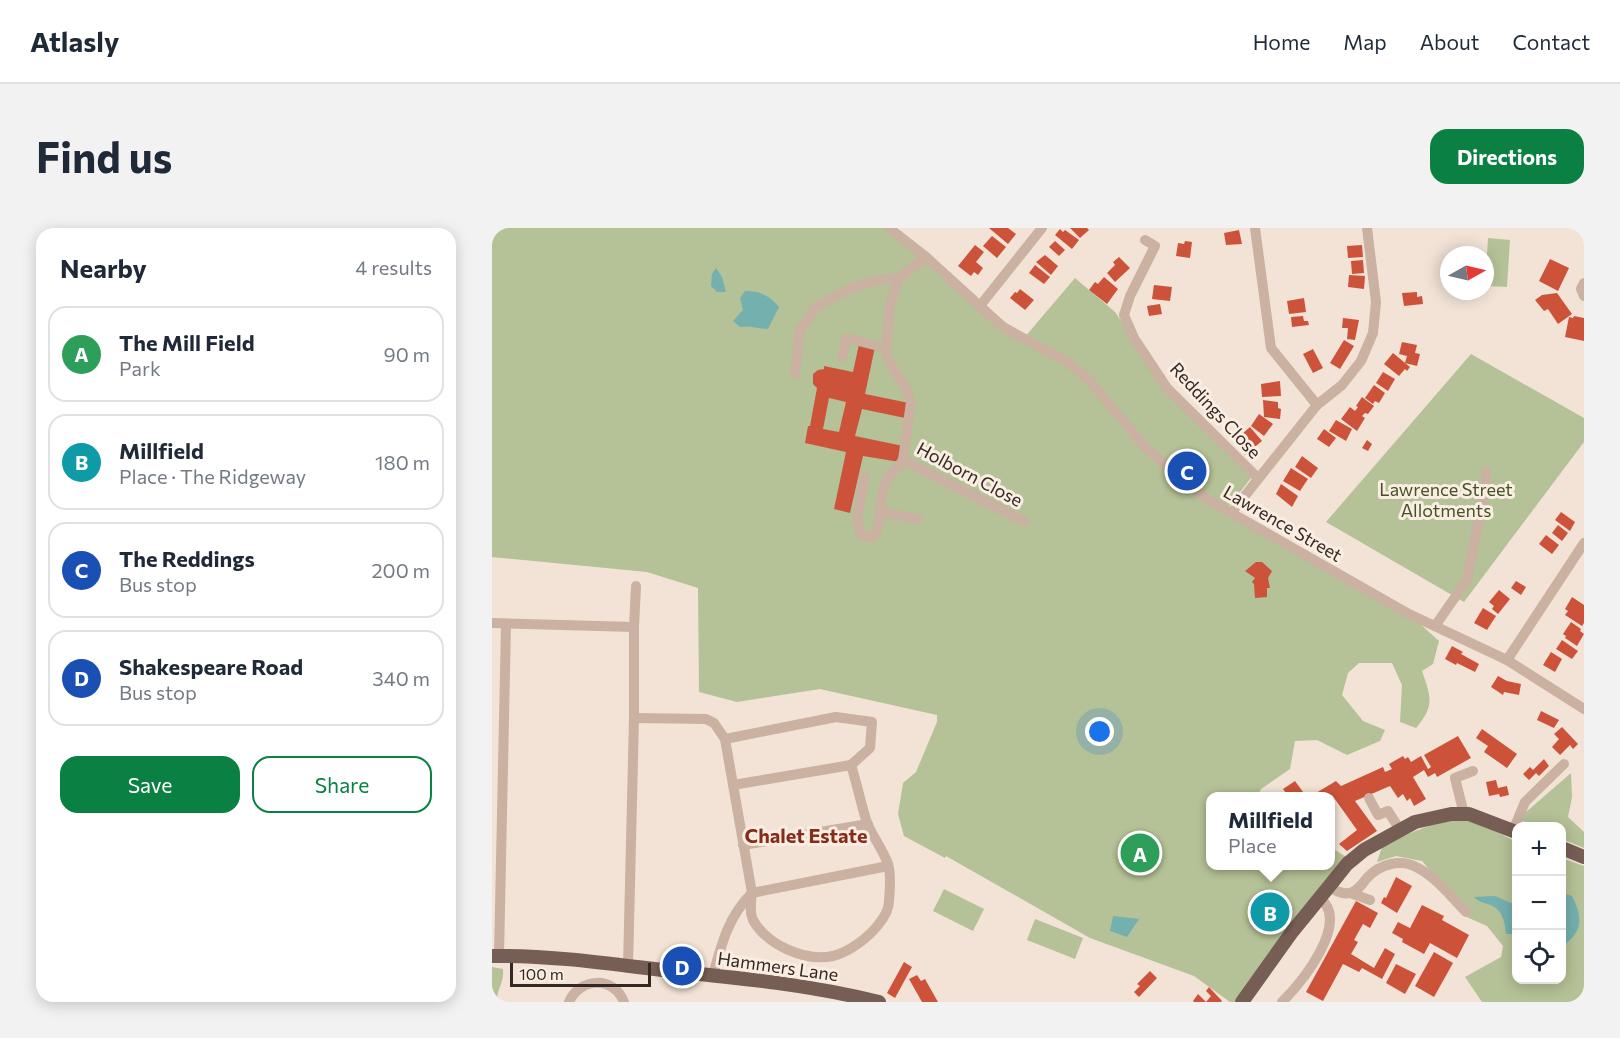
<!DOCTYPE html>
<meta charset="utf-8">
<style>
body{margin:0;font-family:Commissioner,sans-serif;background:#f2f2f3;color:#1f2937}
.controls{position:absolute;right:18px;bottom:18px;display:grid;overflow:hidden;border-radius:12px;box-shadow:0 3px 15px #0003}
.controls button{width:54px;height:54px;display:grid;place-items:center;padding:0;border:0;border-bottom:2px solid #e0e1e3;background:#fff;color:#1f2937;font:30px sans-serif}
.compass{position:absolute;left:948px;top:18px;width:54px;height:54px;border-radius:50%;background:#fff;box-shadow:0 3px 15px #0003;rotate:82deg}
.scale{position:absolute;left:18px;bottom:15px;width:141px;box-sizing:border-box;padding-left:6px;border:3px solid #342825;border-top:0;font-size:16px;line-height:21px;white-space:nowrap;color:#342825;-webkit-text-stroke:4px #faede2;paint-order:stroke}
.you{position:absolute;left:608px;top:504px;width:21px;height:21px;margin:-15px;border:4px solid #fff;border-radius:50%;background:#1a73e8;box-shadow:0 0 0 9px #1a73e833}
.badge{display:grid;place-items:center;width:39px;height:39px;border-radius:50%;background:#0b8043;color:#fff;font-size:20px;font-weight:700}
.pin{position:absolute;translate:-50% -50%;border:3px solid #fff;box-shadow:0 2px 6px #0006}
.popup{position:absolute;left:714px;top:564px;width:129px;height:78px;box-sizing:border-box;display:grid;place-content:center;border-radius:12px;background:#fff;filter:drop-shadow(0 2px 4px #0005);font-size:20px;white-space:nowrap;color:#747a83}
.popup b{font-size:22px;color:#1f2937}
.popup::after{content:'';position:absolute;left:50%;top:100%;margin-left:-12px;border:12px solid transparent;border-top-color:#fff}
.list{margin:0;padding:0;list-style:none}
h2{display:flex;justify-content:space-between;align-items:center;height:78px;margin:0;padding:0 24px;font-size:26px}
h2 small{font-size:20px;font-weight:400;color:#747a83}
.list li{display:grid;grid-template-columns:39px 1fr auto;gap:18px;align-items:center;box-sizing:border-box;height:96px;margin:0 12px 12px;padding:0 12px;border:2px solid #e0e1e3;border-radius:18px}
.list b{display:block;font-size:22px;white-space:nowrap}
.list p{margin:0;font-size:20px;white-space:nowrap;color:#747a83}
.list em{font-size:20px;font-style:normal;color:#747a83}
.actions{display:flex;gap:12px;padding:18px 24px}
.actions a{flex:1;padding:14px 0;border:2px solid #0b8043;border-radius:18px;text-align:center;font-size:21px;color:#0b8043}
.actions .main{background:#0b8043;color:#fff}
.icon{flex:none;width:33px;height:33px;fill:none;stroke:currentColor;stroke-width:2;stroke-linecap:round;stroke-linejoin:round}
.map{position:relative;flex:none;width:1092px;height:774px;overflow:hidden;border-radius:18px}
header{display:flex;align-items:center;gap:36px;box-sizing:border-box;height:84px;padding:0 30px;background:#fff;border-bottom:2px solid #e0e1e3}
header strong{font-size:28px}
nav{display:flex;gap:33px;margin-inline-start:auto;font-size:21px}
.intro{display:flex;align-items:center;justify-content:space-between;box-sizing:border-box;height:144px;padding:0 36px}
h1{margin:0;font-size:42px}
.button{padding:15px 27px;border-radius:18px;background:#0b8043;color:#fff;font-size:21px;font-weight:700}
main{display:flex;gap:36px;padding:0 36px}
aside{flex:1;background:#fff;border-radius:18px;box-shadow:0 3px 15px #0003}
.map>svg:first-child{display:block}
.green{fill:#b5c196}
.water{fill:#74b0ae}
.building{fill:#cc533a;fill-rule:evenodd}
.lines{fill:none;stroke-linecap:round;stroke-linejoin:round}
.minor{stroke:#cab1a2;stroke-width:10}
.major{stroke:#775e55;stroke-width:14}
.labels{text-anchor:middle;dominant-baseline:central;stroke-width:6;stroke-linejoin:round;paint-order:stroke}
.street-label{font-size:18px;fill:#342825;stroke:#faede2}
.park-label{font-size:18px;fill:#465327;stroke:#faede2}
.neighbourhood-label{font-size:20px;font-weight:bold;fill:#862c1a;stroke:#faede2}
</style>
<header>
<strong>Atlasly</strong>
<nav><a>Home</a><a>Map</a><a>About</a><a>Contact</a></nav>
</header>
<div class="intro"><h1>Find us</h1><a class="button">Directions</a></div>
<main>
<aside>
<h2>Nearby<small>4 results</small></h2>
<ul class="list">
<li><span class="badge" style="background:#2e9e5b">A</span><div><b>The Mill Field</b><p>Park</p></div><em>90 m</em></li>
<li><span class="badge" style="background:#0f9aa8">B</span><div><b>Millfield</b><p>Place · The Ridgeway</p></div><em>180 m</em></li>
<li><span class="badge" style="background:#1a4fb4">C</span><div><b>The Reddings</b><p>Bus stop</p></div><em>200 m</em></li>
<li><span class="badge" style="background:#1a4fb4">D</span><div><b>Shakespeare Road</b><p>Bus stop</p></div><em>340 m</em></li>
</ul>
<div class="actions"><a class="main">Save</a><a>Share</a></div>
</aside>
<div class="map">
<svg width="1092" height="774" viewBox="0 0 1092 774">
<rect width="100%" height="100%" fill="#f2e3d6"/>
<g class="green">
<path d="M0,0H397L532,110L583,50L623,84L676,161L759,250L735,281L917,386L947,413L941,436L930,443C939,469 943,478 924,500L908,494L910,457L900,435H867L856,445L850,467L871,493L893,502L888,513L855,527L825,512L803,513L798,541L769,561L766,568H718V638H838V619L861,633L751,774H738L702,748L598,710L454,628L453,630L412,608L406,586L411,555L424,544L445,494V487L328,461L245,474L207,464L206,360L155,344L0,329Z"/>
<path d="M996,10L1018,12L1015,59L993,58Z"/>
<path d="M979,126L1092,190V214L972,374L834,294Z"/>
<path d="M1079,545L1080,569L1076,589L1092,604V620L1070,611V598H1042L1026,591Z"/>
<path d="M980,590L1024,614V752H1070V630L1092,638V774H990L973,749L1009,729L1011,718L995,698L970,687L950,656L930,633L904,628L885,634L890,619C921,603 945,592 980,590Z"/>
<path d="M452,661L492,681L481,703L441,683Z"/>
<path d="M543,691L591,710L583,731L535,712Z"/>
<path d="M0,739L11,741C12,756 5,760 5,774H0Z"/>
</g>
<g class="water">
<path d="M224,40L230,49L234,64H225L219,58L220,46Z"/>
<path d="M253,63C268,63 277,67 287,79L276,101C265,101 259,97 248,99L241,93L251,82L248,70Z"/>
<path d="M1070,665L1080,668C1091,690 1091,703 1070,719Z"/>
<path d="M1003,668L1019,675L1024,673V706H1014C1013,695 1011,684 1001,678C994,674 988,676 982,669Z"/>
<path d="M621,688L647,691L635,709L618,703Z"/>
</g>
<g class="building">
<path d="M497,0H516L524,6L516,16Z"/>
<path d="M578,0H595L597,2L588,10Z"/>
<path d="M568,1L571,4L573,2L587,12L580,21L563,7Z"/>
<path d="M747,2L750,16L734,17L732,5Z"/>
<path d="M500,8L514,19L505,30L491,18Z"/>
<path d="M563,13L573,22L567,28L557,19Z"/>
<path d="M693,13L700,14L698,30L684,28L686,15L692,16Z"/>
<path d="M483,17L492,24L484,34L491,40L486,47L482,44L479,48L466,38Z"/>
<path d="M870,17L871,29L856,30L855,18Z"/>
<path d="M553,27L566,38L559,47L544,34Z"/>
<path d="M627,29L638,40L623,54L615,45L623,37L621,34Z"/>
<path d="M1058,31L1077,40L1066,63L1047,53Z"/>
<path d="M871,32L872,45L860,46L859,33Z"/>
<path d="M543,37L558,49L552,56L537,45Z"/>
<path d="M857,47L873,48L872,61L856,59Z"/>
<path d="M612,49L626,61L615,76L597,62L603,54L606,56Z"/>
<path d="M662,57L680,59L678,73L660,71Z"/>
<path d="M528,61L542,72L533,82L518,70L523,64L525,65Z"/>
<path d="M925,64V69L930,68L931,76L912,78L910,65Z"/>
<path d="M1065,65L1080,86L1066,96L1056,81L1052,83L1043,72L1050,67Z"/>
<path d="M812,70L814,84L797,86L795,73Z"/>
<path d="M668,76L670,86L657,88L655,78Z"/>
<path d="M811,88L812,93H816L817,97L800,99L799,89Z"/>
<path d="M1082,88L1092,90V113L1073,109L1077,89L1081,90Z"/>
<path d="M851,90L867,92L863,112L855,111L856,100H850Z"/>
<path d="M852,112L862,118L848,141L838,135Z"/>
<path d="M910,114L925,117L923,125L928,126L925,138L913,135L915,128L907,126Z"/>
<path d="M367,116L383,119L373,166L417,175L413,190L370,181L363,208L411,218L408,234L371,228L358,285L342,281L354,224L313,215L316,198H318L325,160L321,156V146L326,142L332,141V138L361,144ZM337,170L354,174L347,204L331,201Z"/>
<path d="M821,121L831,140L821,145L811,126Z"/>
<path d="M901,125L918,139L915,143L913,141L907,148L892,136Z"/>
<path d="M891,144L903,151L896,163L884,155Z"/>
<path d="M788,153L789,168L770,169L769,156Z"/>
<path d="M882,157L893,165L887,175L883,173L881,176L873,170Z"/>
<path d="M870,169L882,178L876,186L873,185L870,188L873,190L865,203L849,191L858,179L863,183L866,179L864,178Z"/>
<path d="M771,172L786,174V180L789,181L788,191L772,189Z"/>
<path d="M767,186L781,196L772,208L759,198Z"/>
<path d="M844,192L860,201L854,213L837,203Z"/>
<path d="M758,199L770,213L753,227L742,213Z"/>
<path d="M832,201L844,210L837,219L825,211Z"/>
<path d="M875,212L880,216L876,223L870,220Z"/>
<path d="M810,228L826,240L819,250L803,239Z"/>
<path d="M799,240L816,251L808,263L791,253Z"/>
<path d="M789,256L806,268L800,279L784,266Z"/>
<path d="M1069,284L1083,294L1078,303L1063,292Z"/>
<path d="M1066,297L1076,305L1070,313L1060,305Z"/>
<path d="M1054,307L1067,317L1060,326L1047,316Z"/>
<path d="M764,334H770L780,343L776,350L778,360H775V369L763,370L762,356L760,354L763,350L753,343Z"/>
<path d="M1024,353L1034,359L1029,367L1019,360Z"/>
<path d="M1007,362L1018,371L1006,386L1000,381L1002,378L997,374Z"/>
<path d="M1080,369L1092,377V395L1090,398L1073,387L1076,383L1073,381Z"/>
<path d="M991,380L1004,388L995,402L982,395Z"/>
<path d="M1079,394L1089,401L1088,403L1092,406L1085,418L1073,410L1074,408L1071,406Z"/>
<path d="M1070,412L1086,423L1080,431L1064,421Z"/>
<path d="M960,418L971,424L969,426L987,436L983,444L965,435L964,437L953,431Z"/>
<path d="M1059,424L1070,431L1063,444L1051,437Z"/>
<path d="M1006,448L1015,453L1029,456L1027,467L1012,464L1011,467L999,459Z"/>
<path d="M1049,483L1067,492L1062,500L1045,492Z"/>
<path d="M1070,499L1086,516L1081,521L1078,517L1068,527L1060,519L1067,511L1062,506Z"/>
<path d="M990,501L1025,526L1015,540L992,524L996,518L984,510Z"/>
<path d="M966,508L979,530L945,549L943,545L936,549L932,542L921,549L934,571L922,578L918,570L915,573L911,566L906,570L898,558L863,573L885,603L855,623L847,616L865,602L840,567L819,568L844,553L849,558L891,539L893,544L900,541L897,536L911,528L913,531L916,529L919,534L929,528L936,541L939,539L932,527Z"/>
<path d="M1052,531L1057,538L1047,548L1044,545L1037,552L1031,546L1038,539L1041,542Z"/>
<path d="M1004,552L1006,560L1015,558L1017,567L1008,569L1007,566L997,568L994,554Z"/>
<path d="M803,553L814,568H796L791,561Z"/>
<path d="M904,649L920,658L905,685L889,675L892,669L894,670Z"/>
<path d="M864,673L886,685L878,700L871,696L862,712L866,714L859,726L882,740L893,720L903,726L890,751L870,740L867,744L851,736L831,773L814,764Z"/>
<path d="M930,677L952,688L950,692L977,707L965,730L938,715L932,726L910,714L911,711L900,705L906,694L918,700Z"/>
<path d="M942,724L961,735L942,769L923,758Z"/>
<path d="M412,734L420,739L403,770L395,765Z"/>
<path d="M904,736L924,746L913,766L894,755Z"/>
<path d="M658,743L665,750L647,769L642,764L648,758L645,756Z"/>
<path d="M425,747L429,753L433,751L446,774H430L417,751Z"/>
<path d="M717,759L730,773L729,774H702L701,773L706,766L714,774L719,768L714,763Z"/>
</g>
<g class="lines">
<g class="minor">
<path d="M397,0L434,29L511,99L577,135L597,152L653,219L713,270L917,386L1015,432L1092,481"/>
<path d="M653,12L663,18L638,68L632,87L642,110L675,160L766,250"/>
<path d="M434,29L407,50L398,76L394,120L396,132L413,159L419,174L411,232L533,294"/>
<path d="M1092,55L1089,61L1092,68"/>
<path d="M487,79L550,0"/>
<path d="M350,129L355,110L394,120"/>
<path d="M303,146L308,102L324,79L359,60L386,52L407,50"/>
<path d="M825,177L850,157L869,133L881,105L884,74L875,0"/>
<path d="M373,248L365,291L369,307L375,309L381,308L385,303C389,287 387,264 396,250C400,244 407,239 411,232"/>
<path d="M389,284L426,291"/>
<path d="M740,284L825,177L779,120L763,0"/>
<path d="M0,395L142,399"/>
<path d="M943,398L975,352L994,255V244"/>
<path d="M1015,432L1092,315"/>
<path d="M142,490L214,491L222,495L233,511L260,665C259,674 257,683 261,692C275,717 313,734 341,728C357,724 376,710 386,697C391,691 397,681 397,673C398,662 399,646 396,636C391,622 381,609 375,595C369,576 365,556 359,537"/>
<path d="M233,511L344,489L380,494L378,520L359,537L241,557"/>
<path d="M877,570L886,587L896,583L908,602"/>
<path d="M972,586L963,550L981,543"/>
<path d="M1021,603L1033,574L1072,536"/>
<path d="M251,617L376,596"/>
<path d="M836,659C843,662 850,667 858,665C866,663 870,656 875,650C888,636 909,630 926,640C945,650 959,669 974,684"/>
<path d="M858,665L878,672"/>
<path d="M7,728L14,396"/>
<path d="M136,738L142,490V399L144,358"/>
<path d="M221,747C230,715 236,689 260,665L396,638"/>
<path d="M77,774C88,749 122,748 132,774"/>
<path d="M790,774C809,755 859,695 828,670"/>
</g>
<g class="major">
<path d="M1070,620L1092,629"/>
<path d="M0,728C59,727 119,736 178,743C248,750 319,757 387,774"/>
<path d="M750,774L800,704L839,656L855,636L872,622L923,594L959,586H977L1024,604"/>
</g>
</g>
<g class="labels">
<g class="street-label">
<text transform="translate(724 182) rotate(47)">Reddings Close</text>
<text transform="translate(478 246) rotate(28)">Holborn Close</text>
<text transform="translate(791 295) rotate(30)">Lawrence Street</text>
<text transform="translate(286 738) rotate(8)">Hammers Lane</text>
</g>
<g class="park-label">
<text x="954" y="261">Lawrence Street<tspan x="954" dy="21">Allotments</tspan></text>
</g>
<g class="neighbourhood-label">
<text x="314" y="607">Chalet Estate</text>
</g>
</g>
</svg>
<div class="controls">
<button>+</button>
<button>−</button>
<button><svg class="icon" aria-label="locate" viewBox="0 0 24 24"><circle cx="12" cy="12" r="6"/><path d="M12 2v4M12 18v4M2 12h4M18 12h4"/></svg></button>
</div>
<svg class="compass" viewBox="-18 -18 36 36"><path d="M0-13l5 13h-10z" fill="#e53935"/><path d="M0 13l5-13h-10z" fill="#747a83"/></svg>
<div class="scale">100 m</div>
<div class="you"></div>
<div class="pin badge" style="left:648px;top:625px;background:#2e9e5b">A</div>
<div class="pin badge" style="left:778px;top:684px;background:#0f9aa8">B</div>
<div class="popup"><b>Millfield</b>Place</div>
<div class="pin badge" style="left:695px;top:243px;background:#1a4fb4">C</div>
<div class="pin badge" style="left:190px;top:738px;background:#1a4fb4">D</div>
</div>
</main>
